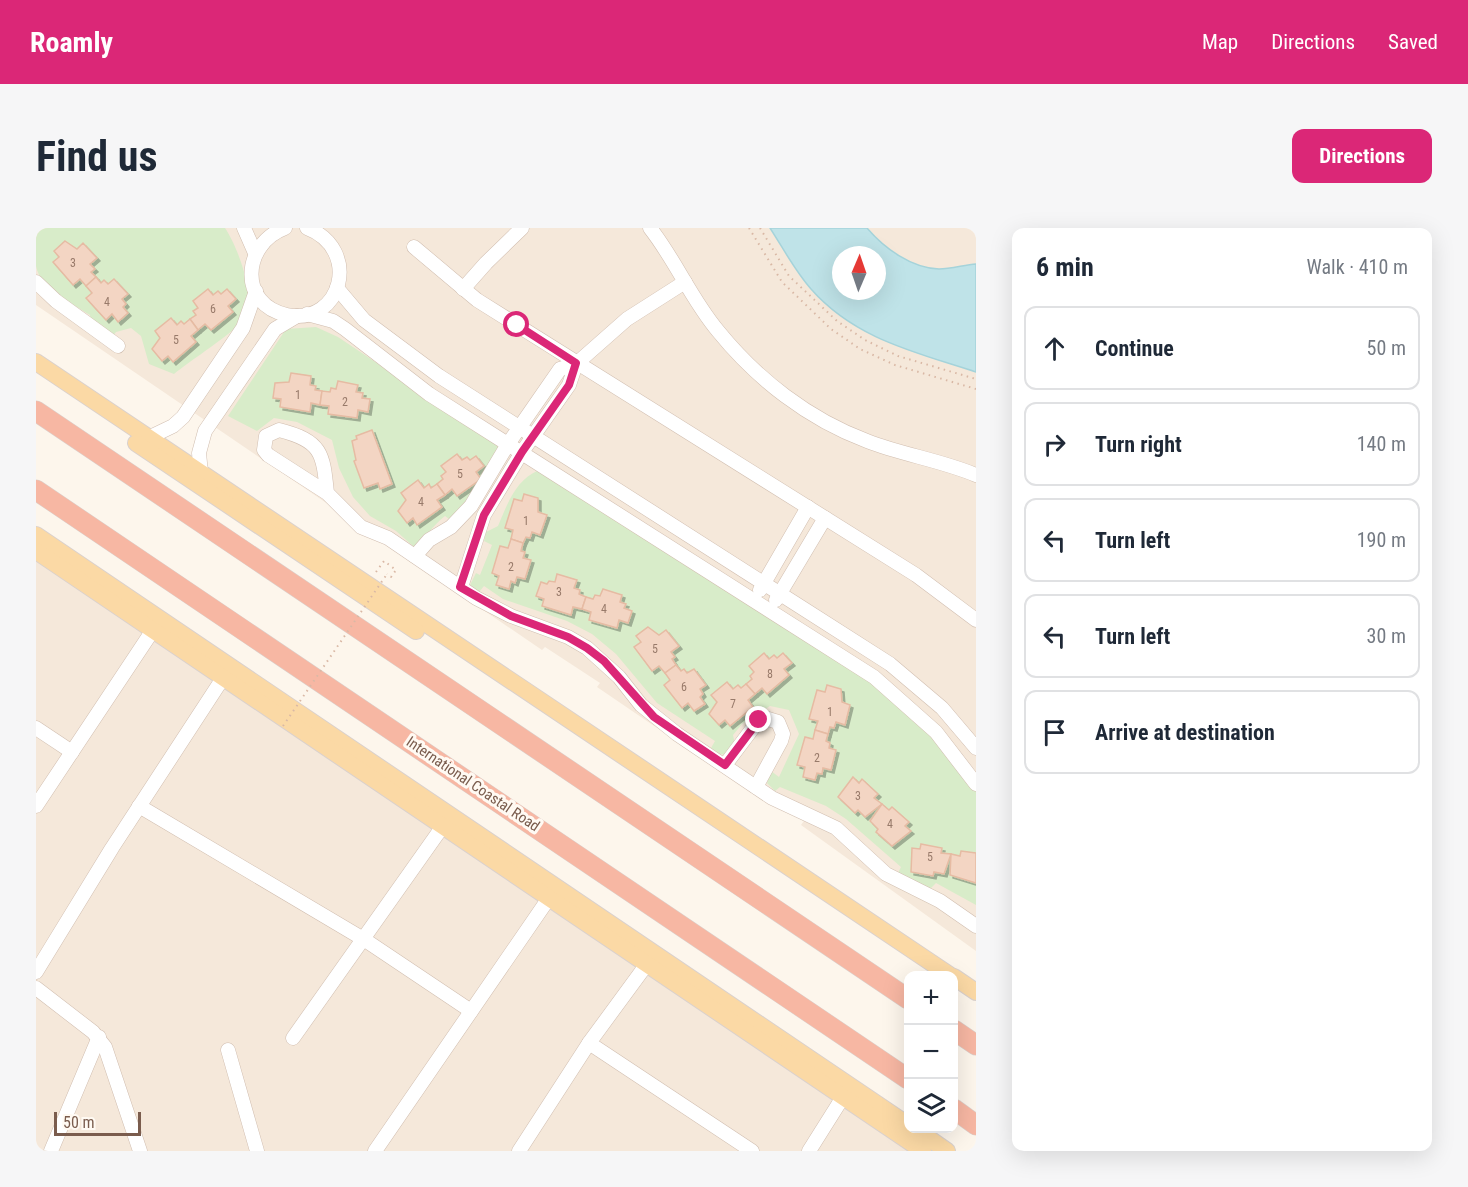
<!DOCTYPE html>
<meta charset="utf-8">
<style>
body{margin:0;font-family:"Roboto Condensed",sans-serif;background:#f6f6f7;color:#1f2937}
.controls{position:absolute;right:18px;bottom:18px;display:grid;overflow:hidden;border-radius:12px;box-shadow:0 6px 24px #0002}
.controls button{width:54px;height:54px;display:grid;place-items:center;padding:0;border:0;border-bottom:2px solid #e0e1e3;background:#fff;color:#1f2937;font:30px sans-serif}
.compass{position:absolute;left:796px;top:18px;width:54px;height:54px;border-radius:50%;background:#fff;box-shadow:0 6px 24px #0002;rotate:2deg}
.scale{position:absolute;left:18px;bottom:15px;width:87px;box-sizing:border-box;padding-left:6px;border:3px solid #7a5c4d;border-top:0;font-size:16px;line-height:21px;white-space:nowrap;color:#7a5c4d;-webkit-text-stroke:4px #fffaf3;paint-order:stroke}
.stop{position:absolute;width:18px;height:18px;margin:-14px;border:4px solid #db2777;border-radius:50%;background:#fff}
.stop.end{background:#db2777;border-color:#fff;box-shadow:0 2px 6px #0008}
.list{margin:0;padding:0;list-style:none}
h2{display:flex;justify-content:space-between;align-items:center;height:78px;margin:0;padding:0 24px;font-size:26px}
h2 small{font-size:20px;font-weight:400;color:#747a83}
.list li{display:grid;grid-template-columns:39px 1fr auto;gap:18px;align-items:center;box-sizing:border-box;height:84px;margin:0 12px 12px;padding:0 12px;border:2px solid #e0e1e3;border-radius:12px}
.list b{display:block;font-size:22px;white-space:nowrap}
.list em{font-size:20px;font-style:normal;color:#747a83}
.icon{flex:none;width:33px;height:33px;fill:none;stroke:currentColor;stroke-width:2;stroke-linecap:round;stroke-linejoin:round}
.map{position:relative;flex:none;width:940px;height:923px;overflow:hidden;border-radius:12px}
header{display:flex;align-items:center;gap:36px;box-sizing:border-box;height:84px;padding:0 30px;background:#db2777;color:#fff}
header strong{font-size:28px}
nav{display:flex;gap:33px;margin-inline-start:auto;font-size:21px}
.intro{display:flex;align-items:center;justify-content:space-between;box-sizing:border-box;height:144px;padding:0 36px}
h1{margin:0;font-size:42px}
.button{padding:15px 27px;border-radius:12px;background:#db2777;color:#fff;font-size:21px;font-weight:700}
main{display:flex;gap:36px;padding:0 36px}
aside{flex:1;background:#fff;border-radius:12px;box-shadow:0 6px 24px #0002}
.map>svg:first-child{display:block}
.residential{fill:#f5e8da;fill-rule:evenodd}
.green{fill:#d8ecc9}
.water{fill:#bfe3e8;stroke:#a5d3da;stroke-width:1.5;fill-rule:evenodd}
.building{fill:#f3d5c3;stroke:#e6bba3;stroke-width:1.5;filter:url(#shadow)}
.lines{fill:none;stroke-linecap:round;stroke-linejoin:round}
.minor-casing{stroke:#d1beb0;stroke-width:15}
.major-casing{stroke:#dad1cd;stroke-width:18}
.highway-casing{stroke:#dad1cd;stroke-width:21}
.path{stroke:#d9b8a5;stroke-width:2;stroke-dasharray:1.5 4.5;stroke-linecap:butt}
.minor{stroke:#fff;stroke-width:14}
.major{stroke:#fbd9a5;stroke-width:16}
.highway{stroke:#f7b7a3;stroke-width:20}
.path-bridge{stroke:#d9b8a5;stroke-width:2;stroke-dasharray:1.5 4.5;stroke-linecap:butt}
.route{stroke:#db2777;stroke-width:8}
.labels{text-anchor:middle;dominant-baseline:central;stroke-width:6;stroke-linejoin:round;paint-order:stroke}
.number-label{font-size:12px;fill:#987a6a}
.street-label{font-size:15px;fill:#7a5c4d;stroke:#fffaf3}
</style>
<header>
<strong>Roamly</strong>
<nav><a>Map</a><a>Directions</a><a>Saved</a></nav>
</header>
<div class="intro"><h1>Find us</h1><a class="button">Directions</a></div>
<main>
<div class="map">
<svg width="940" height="923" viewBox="0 0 940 923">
<defs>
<filter id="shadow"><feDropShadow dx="3" dy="3" stdDeviation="0" flood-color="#0004"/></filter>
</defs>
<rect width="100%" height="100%" fill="#fdf6ec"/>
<g class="residential">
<path d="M0,0H940V723L765,597L770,590L713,555L709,560L561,459L564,455L509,419L506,422L0,77ZM805,27H841V63H805Z"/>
<path d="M0,307L906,923H0Z"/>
</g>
<g class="green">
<path d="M0,0H189C202,19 221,70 208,92C202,101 150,136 138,146L113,136L105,108L95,100L80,104L74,112L55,98L54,87C37,76 4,61 0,38C0,26 0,12 0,0Z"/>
<path d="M280,99L302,109L456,212L464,221L417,294L409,288C396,298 391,309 378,319L360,303L334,288L317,269L303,240L296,212L261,194L238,190L221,203L192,188L250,101Z"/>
<path d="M501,243L830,449L885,496L923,539L940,564V677L900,655L893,662L861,647L865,639L810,591L790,578L744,559L739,563L731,555L735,543L743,549L763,506L753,482L734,478L706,496L697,507L699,517L692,527L684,526L675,520L679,513L621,475L580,426L556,406L531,393L467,371L448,358L443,364L434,357L440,345L444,347L456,317L448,313L450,304L462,298C471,277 479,253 501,243Z"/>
</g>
<path class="water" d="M734,0H831C848,20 875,40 903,41C915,41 928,37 940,36V144C879,124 819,111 775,61C759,43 747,20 734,0ZM805,27H841V63H805Z"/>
<g class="building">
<path d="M29,13L41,21L47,15L61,30L54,36L59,41L55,44L60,49L50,58L44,51L37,57L17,34L23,29L18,23Z"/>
<path d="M60,49L65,55L68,52L72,56L78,51L92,66L86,71L90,76L87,79L92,85L82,94L76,86L70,92L50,70L56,65L50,58Z"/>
<path d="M172,61L177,67L182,63L185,66L191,61L200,71L192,78L197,84L175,102L169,96L162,102L154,91L160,87L157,83L162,80L157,73Z"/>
<path d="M135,90L141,97L145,93L148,96L154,91L162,102L155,108L160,114L137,134L132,128L126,133L116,121L124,110L119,103Z"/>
<path d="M255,145L275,148L274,157L280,158L279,162L286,163L284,177L275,175L274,184L244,179L245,171L237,170L239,155L253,154Z"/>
<path d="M302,153L322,157L320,164L327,165L326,170L334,171L332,184L322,182L321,190L292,186L293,178L284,177L286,163L294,164L295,160L300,161Z"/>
<path d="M336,202L356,256L344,261L342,255L328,260L318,233L320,232L316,213L321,211L320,208Z"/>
<path d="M421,226L426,232L431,229L434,232L440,228L448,238L440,244L445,251L421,268L416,261L409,267L401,256L407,251L405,248L410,244L405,238Z"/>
<path d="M382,252L388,260L393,256L395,260L401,256L409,267L401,272L406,279L381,297L377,290L371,295L362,283L370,272L365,265Z"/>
<path d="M488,266L502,270V284L511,287L504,307L496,304L494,310L490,309L487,315L475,311L477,302L469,300L478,271L486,273Z"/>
<path d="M475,311L487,315L485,323L489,324L487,330L495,332L489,351L481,349L479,355L475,353L473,361L460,357L463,348L456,345L464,318L472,320Z"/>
<path d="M521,346L541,352L538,360L544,362L543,366L550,369L546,381L537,379L535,387L506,378L508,371L500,368L505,354L511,356L513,353L519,354Z"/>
<path d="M567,361L586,367L584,374L590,376L588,380L596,383L592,395L583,392L581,400L553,392L555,384L546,381L550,369L557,371L559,367L564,368Z"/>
<path d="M612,399L623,407L630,402L643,418L635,424L639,429L636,431L640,437L629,445L623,438L616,443L598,419L605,414L600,408Z"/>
<path d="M728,425L733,431L738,427L741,430L747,425L756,435L748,441L753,447L731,466L726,460L719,466L710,456L716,451L714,448L718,444L713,438Z"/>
<path d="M640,437L645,443L648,441L651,445L658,441L670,457L664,461L667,466L664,469L669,476L658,483L652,475L646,480L628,457L634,452L629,445Z"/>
<path d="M691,454L697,461L702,457L705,460L710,456L719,466L712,472L717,479L694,498L689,492L683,497L673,486L681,474L675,467Z"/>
<path d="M791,457L805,461L806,474L814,477L809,497L800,494L798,500L794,499L792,506L779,502L782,493L773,491L781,462L789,464Z"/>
<path d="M779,502L792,506L790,513L794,515L793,520L800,522L795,542L787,540L786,546L781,545L779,552L767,549L769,539L761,537L769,509L777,511Z"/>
<path d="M817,549L823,555L826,551L842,566L838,570L846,576L829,589L822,582L819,585L802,569Z"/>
<path d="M846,576L853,582L856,579L873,594L869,598L875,603L856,618L840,604L842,601L834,593Z"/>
<path d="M885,616L906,620L905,625L915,626L908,646L898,644L897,648L875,644L876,620L884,621Z"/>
<path d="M925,623L940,625V655L914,647L915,626L924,628Z"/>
</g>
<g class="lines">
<defs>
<g id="minor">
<path d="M208,0L219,25"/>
<path d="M249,0C206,16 202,77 251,87C306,98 326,21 271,0"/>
<path d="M614,0C640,33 655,71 682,103C721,151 772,191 831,213C867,227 904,232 940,247"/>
<path d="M378,19L441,72L880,347L940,392"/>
<path d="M0,54L20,73L82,118"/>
<path d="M301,60L328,92L403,148L854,436L906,480L940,520"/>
<path d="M427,61L450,35L486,0"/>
<path d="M271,86L297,93L309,101L393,166L838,449L900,504L940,556"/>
<path d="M112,210L137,198L147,189L207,100L220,63"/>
<path d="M165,245L163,225L169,203L239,101L261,88"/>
<path d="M291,265C287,225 286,213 243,202L230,208L228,222L232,227L291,265L325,299L352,310L440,370L475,388L532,409L551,420L583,449L605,477L641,506L736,570L800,600L850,646L904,673L940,698"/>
<path d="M379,328L393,312L415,299L435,278L472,216L524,141L540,136L591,91L649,54"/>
<path d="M425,359L448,287L486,224L533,157L540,136"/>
<path d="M724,362L772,279"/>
<path d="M740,372L789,290"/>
<path d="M0,500L36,524"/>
<path d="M689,537L723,492L729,490L742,494L747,506L745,513L720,559"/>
<path d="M0,578L117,402"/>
<path d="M103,578L329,712L435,783"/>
<path d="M0,744L76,620L187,450"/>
<path d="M0,760L57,804L69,819L104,923"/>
<path d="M257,810L407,598"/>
<path d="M553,815L716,923"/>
<path d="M192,822L221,923"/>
<path d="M15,923L63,809"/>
<path d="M339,923L513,670"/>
<path d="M483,923L553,815L611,736"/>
<path d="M773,923L807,869"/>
</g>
<g id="major">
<path d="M0,134L915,748"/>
<path d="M100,215L380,403"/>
<path d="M0,307L872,897"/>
<path d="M0,323L887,923"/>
<path d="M918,749L940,764"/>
<path d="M878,900L911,923"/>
</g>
<g id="highway">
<path d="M0,183L872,771"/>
<path d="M0,262L872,851"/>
<path d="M918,802L940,817"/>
<path d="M918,881L940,897"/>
</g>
</defs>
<use href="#minor" class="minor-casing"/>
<use href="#major" class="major-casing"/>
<use href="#highway" class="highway-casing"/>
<g class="path">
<path d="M713,0L746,54L795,101L824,121L859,137L940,161"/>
<path d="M724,0L753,48L801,93L829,112L862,128L940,151"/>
<path d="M340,344L348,333L360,342L355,349L351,346"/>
</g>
<use href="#minor" class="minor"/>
<use href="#major" class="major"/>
<use href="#highway" class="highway"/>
<path class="path-bridge" d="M247,498L351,346"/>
</g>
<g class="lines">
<path class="route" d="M481,97L540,135L533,157L486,224L448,287L424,359L475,388L532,409L551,420L568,433L618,489L689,537L723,492"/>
</g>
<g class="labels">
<g class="number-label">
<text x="37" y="35">3</text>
<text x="71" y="74">4</text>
<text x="177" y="81">6</text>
<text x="140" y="112">5</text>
<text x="262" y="167">1</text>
<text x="309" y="174">2</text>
<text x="424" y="246">5</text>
<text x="385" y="274">4</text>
<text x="490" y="293">1</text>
<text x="475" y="339">2</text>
<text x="523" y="364">3</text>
<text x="568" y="381">4</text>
<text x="619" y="421">5</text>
<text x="734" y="446">8</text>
<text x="648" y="459">6</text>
<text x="697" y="476">7</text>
<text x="794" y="484">1</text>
<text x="781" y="530">2</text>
<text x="822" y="568">3</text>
<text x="854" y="596">4</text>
<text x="894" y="629">5</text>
</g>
<g class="street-label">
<text transform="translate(437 556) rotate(34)">International Coastal Road</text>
</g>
</g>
</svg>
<div class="controls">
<button>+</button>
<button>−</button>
<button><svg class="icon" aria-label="layers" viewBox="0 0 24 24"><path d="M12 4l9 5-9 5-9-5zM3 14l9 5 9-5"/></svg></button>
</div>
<svg class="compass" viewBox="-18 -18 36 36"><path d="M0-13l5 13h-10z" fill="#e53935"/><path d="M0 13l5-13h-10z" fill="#747a83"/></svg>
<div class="scale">50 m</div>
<div class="stop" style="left:481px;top:97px"></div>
<div class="stop end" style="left:723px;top:492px"></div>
</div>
<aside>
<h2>6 min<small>Walk · 410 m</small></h2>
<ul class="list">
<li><svg class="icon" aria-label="ahead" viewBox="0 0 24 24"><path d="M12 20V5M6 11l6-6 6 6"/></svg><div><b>Continue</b></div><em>50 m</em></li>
<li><svg class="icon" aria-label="right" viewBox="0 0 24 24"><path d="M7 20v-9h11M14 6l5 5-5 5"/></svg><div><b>Turn right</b></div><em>140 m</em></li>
<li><svg class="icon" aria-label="left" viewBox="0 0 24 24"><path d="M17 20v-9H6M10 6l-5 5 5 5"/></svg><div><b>Turn left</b></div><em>190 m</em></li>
<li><svg class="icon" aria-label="left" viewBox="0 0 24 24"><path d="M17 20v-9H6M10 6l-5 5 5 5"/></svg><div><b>Turn left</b></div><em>30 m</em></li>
<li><svg class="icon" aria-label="arrive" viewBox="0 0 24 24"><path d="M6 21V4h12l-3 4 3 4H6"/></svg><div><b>Arrive at destination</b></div></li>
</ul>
</aside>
</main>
